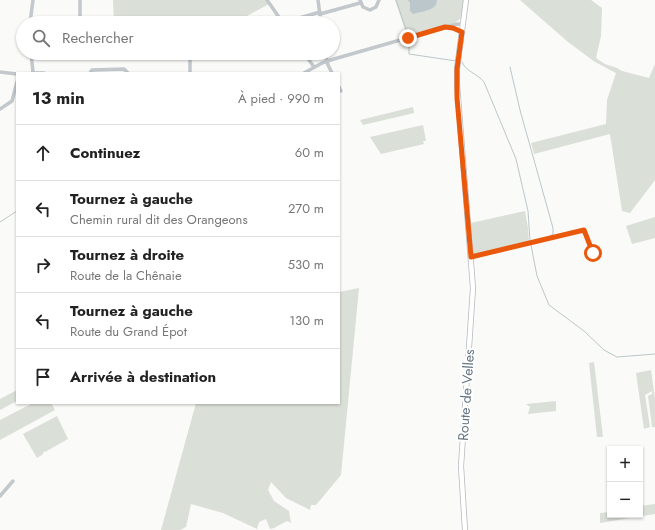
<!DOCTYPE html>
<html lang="fr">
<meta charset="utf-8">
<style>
body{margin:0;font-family:Jost,sans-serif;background:#f2f2f2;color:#222}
.controls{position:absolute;right:12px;bottom:12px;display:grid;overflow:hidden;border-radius:0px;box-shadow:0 1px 3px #0004}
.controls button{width:36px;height:36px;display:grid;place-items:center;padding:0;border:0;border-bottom:1px solid #e0e0e0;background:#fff;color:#222;font:20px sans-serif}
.stop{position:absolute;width:12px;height:12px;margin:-9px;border:3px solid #ea580c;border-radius:50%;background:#fff}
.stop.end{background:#ea580c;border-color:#fff;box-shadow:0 1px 4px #0008}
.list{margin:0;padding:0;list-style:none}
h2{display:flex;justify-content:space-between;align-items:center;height:52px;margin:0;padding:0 16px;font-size:17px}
h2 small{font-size:13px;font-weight:400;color:#767676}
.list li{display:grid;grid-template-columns:26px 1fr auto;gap:12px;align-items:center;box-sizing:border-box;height:56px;padding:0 16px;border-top:1px solid #e0e0e0}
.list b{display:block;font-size:15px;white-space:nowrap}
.list p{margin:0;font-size:13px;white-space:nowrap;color:#767676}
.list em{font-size:13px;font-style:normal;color:#767676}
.icon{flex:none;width:22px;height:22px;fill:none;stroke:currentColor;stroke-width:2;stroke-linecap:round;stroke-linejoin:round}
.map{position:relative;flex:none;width:655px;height:530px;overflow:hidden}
.search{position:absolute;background:#fff;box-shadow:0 1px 3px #0004;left:16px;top:16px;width:324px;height:44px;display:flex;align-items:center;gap:10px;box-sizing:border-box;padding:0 14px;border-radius:22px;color:#767676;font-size:15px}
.panel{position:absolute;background:#fff;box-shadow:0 1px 3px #0004;left:16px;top:72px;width:324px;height:332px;border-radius:0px}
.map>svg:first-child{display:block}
.green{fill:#dadfd7}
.water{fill:#bbc7cb}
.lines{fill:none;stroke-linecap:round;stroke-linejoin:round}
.stream{stroke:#bbc7cb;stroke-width:1}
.major-casing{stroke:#b5babe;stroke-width:6}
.minor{stroke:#c3c8cc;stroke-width:3.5}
.major{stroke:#fff;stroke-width:4.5}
.route{stroke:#ea580c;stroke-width:5}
.labels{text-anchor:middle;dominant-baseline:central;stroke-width:4;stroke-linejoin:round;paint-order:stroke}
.street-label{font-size:14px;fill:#657683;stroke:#fff}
</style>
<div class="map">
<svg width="655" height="530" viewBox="0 0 655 530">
<rect width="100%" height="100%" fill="#fafaf8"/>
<g class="green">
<path d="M113,0H266L269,4L234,23H114Z"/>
<path d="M395,0H464L461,18L455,23L407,36Z"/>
<path d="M520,0H591L602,8L601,36L596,58L605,64L617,68L622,71L649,78L655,64V180L630,213L622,211L610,134L534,154L531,143L606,124L607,100L616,73L595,62L568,42Z"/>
<path d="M413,107L414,113L363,125L360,120Z"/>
<path d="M423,125L426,141H423L424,144L381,154L370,137Z"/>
<path d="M525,211L528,228L529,242L474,255L473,254L471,223Z"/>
<path d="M655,217V238L632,244L626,226Z"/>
<path d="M359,288L341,475L316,505H311L310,510L286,498L271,482L268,490L274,501L289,511L291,523L287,521L274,528L270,529L266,519L259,522L257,529L223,513L191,504L186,527L180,530H161L196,403H339V292Z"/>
<path d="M594,362L603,437H597L589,363Z"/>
<path d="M651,370L655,399V427H652L648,396L652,394V391L645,395L650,427L644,429L636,373Z"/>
<path d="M17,390V401L0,410V399Z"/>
<path d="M556,401V411L528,414L530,407L526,404Z"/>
<path d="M33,403H51L55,410L0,440V420Z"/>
<path d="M57,416L68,439L45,452L44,451L43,454L37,458L23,434Z"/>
<path d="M655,504V514L600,523V513L610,512V515H640V506Z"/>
</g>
<path class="water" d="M408,0H437C437,11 422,11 413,14L410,11V3Z"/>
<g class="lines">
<g class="stream">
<path d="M396,0L408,35"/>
<path d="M409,39V54L456,61"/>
<path d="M462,62C465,71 478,74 484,82L516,159L528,211L530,241"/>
<path d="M510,67L520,110L553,228V234L549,237"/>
<path d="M0,222L17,211"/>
<path d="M531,245L537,276L549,305L584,331L604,350L617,357L655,354"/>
</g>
<defs>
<path id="major" d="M465,530L461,466L473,288L457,84V69L466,0"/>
</defs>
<use href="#major" class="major-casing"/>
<g class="minor">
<path d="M267,0L283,23"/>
<path d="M318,0L321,23"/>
<path d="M360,0L363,7L370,10L376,7L379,0"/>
<path d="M320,14L360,3"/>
<path d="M80,18H101L102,19L103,23"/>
<path d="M289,21L320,12"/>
<path d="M30,23L33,0"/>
<path d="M57,23L80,22V0"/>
<path d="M448,27L462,32"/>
<path d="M31,53L33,72"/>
<path d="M304,53L314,67"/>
<path d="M325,53L328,65L332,73"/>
<path d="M190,59V73"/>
<path d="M0,72L17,74"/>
<path d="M32,73H44"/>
<path d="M90,73L92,70L124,69L128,73"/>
<path d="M304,73L322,63L334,59L449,26L458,24H463"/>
<path d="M339,87L341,91"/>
<path d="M0,109L12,101L17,82"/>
<path d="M471,257L584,230L593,253"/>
<path d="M0,496L13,481"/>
</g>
<use href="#major" class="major"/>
</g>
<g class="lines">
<path class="route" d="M408,38L445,27L453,28L462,32L457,69V98L471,257L584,230L593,253"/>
</g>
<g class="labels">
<g class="street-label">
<text transform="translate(466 395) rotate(-86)">Route de Velles</text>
</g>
</g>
</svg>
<div class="controls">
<button>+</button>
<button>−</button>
</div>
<div class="stop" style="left:593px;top:253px"></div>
<div class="stop end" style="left:408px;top:38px"></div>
<div class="search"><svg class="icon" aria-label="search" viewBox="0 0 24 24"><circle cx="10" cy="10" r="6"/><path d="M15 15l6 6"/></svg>Rechercher</div>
<section class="panel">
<h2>13 min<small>À pied · 990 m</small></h2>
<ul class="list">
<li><svg class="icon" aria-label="ahead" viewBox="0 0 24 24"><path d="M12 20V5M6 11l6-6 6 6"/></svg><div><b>Continuez</b></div><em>60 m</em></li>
<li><svg class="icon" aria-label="left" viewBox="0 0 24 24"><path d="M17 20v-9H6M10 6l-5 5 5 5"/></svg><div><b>Tournez à gauche</b><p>Chemin rural dit des Orangeons</p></div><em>270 m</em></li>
<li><svg class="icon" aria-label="right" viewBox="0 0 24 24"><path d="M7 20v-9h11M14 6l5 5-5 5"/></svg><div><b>Tournez à droite</b><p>Route de la Chênaie</p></div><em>530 m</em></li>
<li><svg class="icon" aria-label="left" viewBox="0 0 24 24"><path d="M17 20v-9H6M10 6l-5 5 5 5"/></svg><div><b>Tournez à gauche</b><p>Route du Grand Épot</p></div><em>130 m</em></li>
<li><svg class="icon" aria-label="arrive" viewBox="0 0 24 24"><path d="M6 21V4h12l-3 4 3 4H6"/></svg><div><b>Arrivée à destination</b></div></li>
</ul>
</section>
</div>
